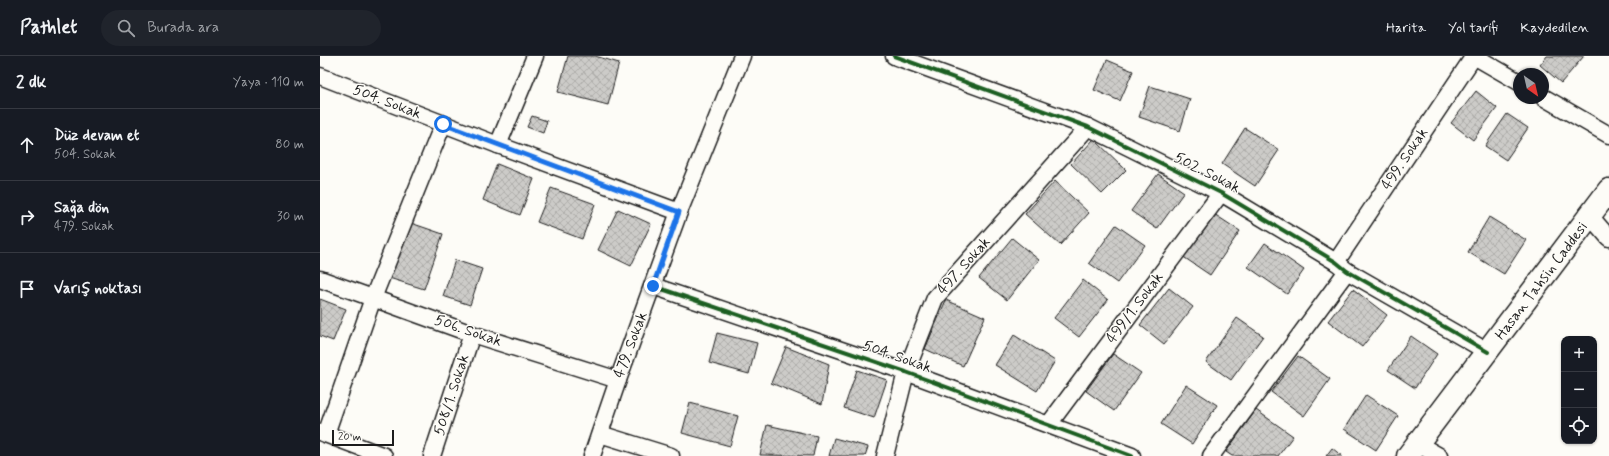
<!DOCTYPE html>
<html lang="tr">
<meta charset="utf-8">
<style>
body{margin:0;font-family:Mynerve,sans-serif;background:#20242c;color:#f1f3f6}
.controls{position:absolute;right:12px;bottom:12px;display:grid;overflow:hidden;border-radius:8px;box-shadow:0 1px 3px #0004}
.controls button{width:36px;height:36px;display:grid;place-items:center;padding:0;border:0;border-bottom:1px solid #363941;background:#171b24;color:#f1f3f6;font:20px sans-serif}
.compass{position:absolute;left:1193px;top:12px;width:36px;height:36px;border-radius:50%;background:#171b24;box-shadow:0 1px 3px #0004;rotate:146deg}
.scale{position:absolute;left:12px;bottom:10px;width:62px;box-sizing:border-box;padding-left:4px;border:2px solid #1c1c1c;border-top:0;font-size:11px;line-height:14px;white-space:nowrap;color:#1c1c1c;-webkit-text-stroke:3px #fdfcf7;paint-order:stroke}
.stop{position:absolute;width:12px;height:12px;margin:-9px;border:3px solid #1a73e8;border-radius:50%;background:#fff}
.stop.end{background:#1a73e8;border-color:#fff;box-shadow:0 1px 4px #0008}
.list{margin:0;padding:0;list-style:none}
h2{display:flex;justify-content:space-between;align-items:center;height:52px;margin:0;padding:0 16px;font-size:17px}
h2 small{font-size:13px;font-weight:400;color:#9ea1a6}
.list li{display:grid;grid-template-columns:26px 1fr auto;gap:12px;align-items:center;box-sizing:border-box;height:72px;padding:0 16px;border-top:1px solid #363941}
.list b{display:block;font-size:15px;white-space:nowrap}
.list p{margin:0;font-size:13px;white-space:nowrap;color:#9ea1a6}
.list em{font-size:13px;font-style:normal;color:#9ea1a6}
.icon{flex:none;width:22px;height:22px;fill:none;stroke:currentColor;stroke-width:2;stroke-linecap:round;stroke-linejoin:round}
.map{position:relative;flex:none;width:1289px;height:400px;overflow:hidden}
header{display:flex;align-items:center;gap:24px;box-sizing:border-box;height:56px;padding:0 20px;background:#171b24;border-bottom:1px solid #363941}
header strong{font-size:19px}
nav{display:flex;gap:22px;margin-inline-start:auto;font-size:14px}
.search{width:280px;height:36px;background:#20242c;display:flex;align-items:center;gap:10px;box-sizing:border-box;padding:0 14px;border-radius:22px;color:#9ea1a6;font-size:15px}
main{display:flex}
aside{flex:1;background:#171b24}
.map>svg:first-child{display:block}
.building{fill:url(#building-cross-hatch);stroke:#1c1c1c}
.lines{fill:none;stroke-linecap:round;stroke-linejoin:round}
.street-casing{stroke:#1c1c1c;stroke-width:19}
.secondary-casing{stroke:#1c1c1c;stroke-width:25}
.street{stroke:#fdfcf7;stroke-width:16}
.secondary{stroke:#fdfcf7;stroke-width:22}
.cycleway-casing{stroke:#fdfcf7;stroke-width:6}
.cycleway{stroke:#1b5e20;stroke-width:4}
.route{stroke:#1a73e8;stroke-width:5}
.labels{text-anchor:middle;dominant-baseline:central;stroke-width:3;stroke-linejoin:round;paint-order:stroke}
.street-label{font-size:15px;fill:#1c1c1c;stroke:#fdfcf7}
</style>
<header>
<strong>Pathlet</strong>
<div class="search"><svg class="icon" aria-label="search" viewBox="0 0 24 24"><circle cx="10" cy="10" r="6"/><path d="M15 15l6 6"/></svg>Burada ara</div>
<nav><a>Harita</a><a>Yol tarifi</a><a>Kaydedilen</a></nav>
</header>
<main>
<aside>
<h2>2 dk<small>Yaya · 110 m</small></h2>
<ul class="list">
<li><svg class="icon" aria-label="ahead" viewBox="0 0 24 24"><path d="M12 20V5M6 11l6-6 6 6"/></svg><div><b>Düz devam et</b><p>504. Sokak</p></div><em>80 m</em></li>
<li><svg class="icon" aria-label="right" viewBox="0 0 24 24"><path d="M7 20v-9h11M14 6l5 5-5 5"/></svg><div><b>Sağa dön</b><p>479. Sokak</p></div><em>30 m</em></li>
<li><svg class="icon" aria-label="arrive" viewBox="0 0 24 24"><path d="M6 21V4h12l-3 4 3 4H6"/></svg><div><b>Varış noktası</b></div></li>
</ul>
</aside>
<div class="map">
<svg width="1289" height="400" viewBox="0 0 1289 400">
<defs>
<pattern id="building-cross-hatch" width="8" height="8" patternUnits="userSpaceOnUse"><rect width="8" height="8" fill="#cccbc8"/><path d="M0 0l8 8M0 8l8-8" fill="none" stroke="#afaeab"/></pattern>
</defs>
<rect width="100%" height="100%" fill="#fdfcf7"/>
<filter id="ink" filterUnits="userSpaceOnUse"><feTurbulence type="fractalNoise" baseFrequency=".025" numOctaves="2"/><feDisplacementMap in="SourceGraphic" scale="8" xChannelSelector="R" yChannelSelector="G"/><feConvolveMatrix kernelMatrix="1 2 1 2 8 2 1 2 1" color-interpolation-filters="sRGB"/></filter>
<g filter="url(#ink)">
<g class="building">
<path d="M248,0H275L299,7L288,49L238,36Z"/>
<path d="M1227,0H1264L1241,27L1220,9Z"/>
<path d="M787,4L813,15L800,45L774,34Z"/>
<path d="M830,30L870,43L860,75L819,61Z"/>
<path d="M1156,35L1177,52L1153,84L1131,67Z"/>
<path d="M1187,58L1208,72L1186,104L1165,90Z"/>
<path d="M212,60L227,65L223,77L207,71Z"/>
<path d="M925,72L959,94L935,130L902,108Z"/>
<path d="M774,83L806,114L782,138L751,108Z"/>
<path d="M177,108L214,123L200,159L163,144Z"/>
<path d="M838,118L864,136L837,173L811,155Z"/>
<path d="M735,125L769,157L740,189L705,158Z"/>
<path d="M231,132L275,148L262,183L217,166Z"/>
<path d="M298,153L331,168L311,210L278,194Z"/>
<path d="M891,156L920,175L890,219L862,200Z"/>
<path d="M1169,161L1206,184L1184,218L1148,196Z"/>
<path d="M88,166L123,178L104,233L69,222Z"/>
<path d="M796,169L825,189L797,227L769,207Z"/>
<path d="M692,182L719,204L687,244L659,222Z"/>
<path d="M945,187L984,214L967,238L928,211Z"/>
<path d="M135,204L162,213L150,249L123,240Z"/>
<path d="M763,224L788,244L759,281L734,262Z"/>
<path d="M849,232L873,251L844,288L820,269Z"/>
<path d="M1033,233L1067,259L1042,291L1008,265Z"/>
<path d="M0,243L26,253L13,285L0,280Z"/>
<path d="M626,244L665,261L643,310L605,293Z"/>
<path d="M917,262L943,280L911,324L886,306Z"/>
<path d="M397,277L437,287L429,318L389,307Z"/>
<path d="M694,279L735,305L717,335L675,309Z"/>
<path d="M1091,280L1117,298L1095,332L1068,314Z"/>
<path d="M466,291L509,308L502,348L451,327Z"/>
<path d="M793,298L821,317L794,355L766,335Z"/>
<path d="M978,300L1010,323L984,360L951,336Z"/>
<path d="M537,314L567,324L554,362L524,352Z"/>
<path d="M866,329L897,349L872,388L841,368Z"/>
<path d="M1046,339L1078,360L1056,394L1024,373Z"/>
<path d="M370,347L418,360L410,390L362,377Z"/>
<path d="M936,354L973,380L958,400H912L906,396Z"/>
<path d="M447,369L497,380L493,400L440,399Z"/>
<path d="M514,382L548,391L545,400H509Z"/>
<path d="M1012,392L1022,400H1006Z"/>
</g>
<g class="lines">
<defs>
<g id="street">
<path d="M574,0L768,71L901,137L1016,206L1027,215L1168,296"/>
<path d="M1154,0L1199,26"/>
<path d="M0,20L178,89L359,156"/>
<path d="M1223,41L1289,79"/>
<path d="M178,89L215,0"/>
<path d="M1270,160L1289,182"/>
<path d="M1016,206L1154,0"/>
<path d="M0,223L152,278L298,324"/>
<path d="M333,230L586,316L812,400"/>
<path d="M729,368L901,137"/>
<path d="M0,376L64,400"/>
<path d="M6,378L53,242L123,68"/>
<path d="M280,378L351,400"/>
<path d="M1098,388L1119,400"/>
<path d="M112,400L152,278"/>
<path d="M272,400L298,324L359,156L422,0"/>
<path d="M565,400L586,316L615,242L768,71"/>
<path d="M891,400L1027,215"/>
</g>
<path id="secondary" d="M1088,400L1289,134"/>
</defs>
<use href="#street" class="street-casing"/>
<use href="#secondary" class="secondary-casing"/>
<use href="#street" class="street"/>
<use href="#secondary" class="secondary"/>
<defs>
<g id="cycleway">
<path d="M574,0L768,71L901,137L1016,206L1027,215L1168,296"/>
<path d="M333,230L586,316L812,400"/>
</g>
</defs>
<use href="#cycleway" class="cycleway-casing"/>
<use href="#cycleway" class="cycleway"/>
</g>
</g>
<g class="lines" filter="url(#ink)">
<path class="route" d="M123,68L359,156L333,230"/>
</g>
<g class="labels">
<g class="street-label">
<text transform="translate(67 46) rotate(21)">504. Sokak</text>
<text transform="translate(1085 103) rotate(-56)">499. Sokak</text>
<text transform="translate(887 117) rotate(27)">502. Sokak</text>
<text transform="translate(644 210) rotate(-48)">497. Sokak</text>
<text transform="translate(1222 225) rotate(-53)">Hasan Tahsin Caddesi</text>
<text transform="translate(815 252) rotate(-53)">499/1. Sokak</text>
<text transform="translate(148 275) rotate(19)">506. Sokak</text>
<text transform="translate(311 289) rotate(-69)">479. Sokak</text>
<text transform="translate(577 301) rotate(19)">504. Sokak</text>
<text transform="translate(132 339) rotate(-72)">508/1. Sokak</text>
</g>
</g>
</svg>
<div class="controls">
<button>+</button>
<button>−</button>
<button><svg class="icon" aria-label="locate" viewBox="0 0 24 24"><circle cx="12" cy="12" r="6"/><path d="M12 2v4M12 18v4M2 12h4M18 12h4"/></svg></button>
</div>
<svg class="compass" viewBox="-18 -18 36 36"><path d="M0-13l5 13h-10z" fill="#e53935"/><path d="M0 13l5-13h-10z" fill="#9ea1a6"/></svg>
<div class="scale">20 m</div>
<div class="stop" style="left:123px;top:68px"></div>
<div class="stop end" style="left:333px;top:230px"></div>
</div>
</main>
